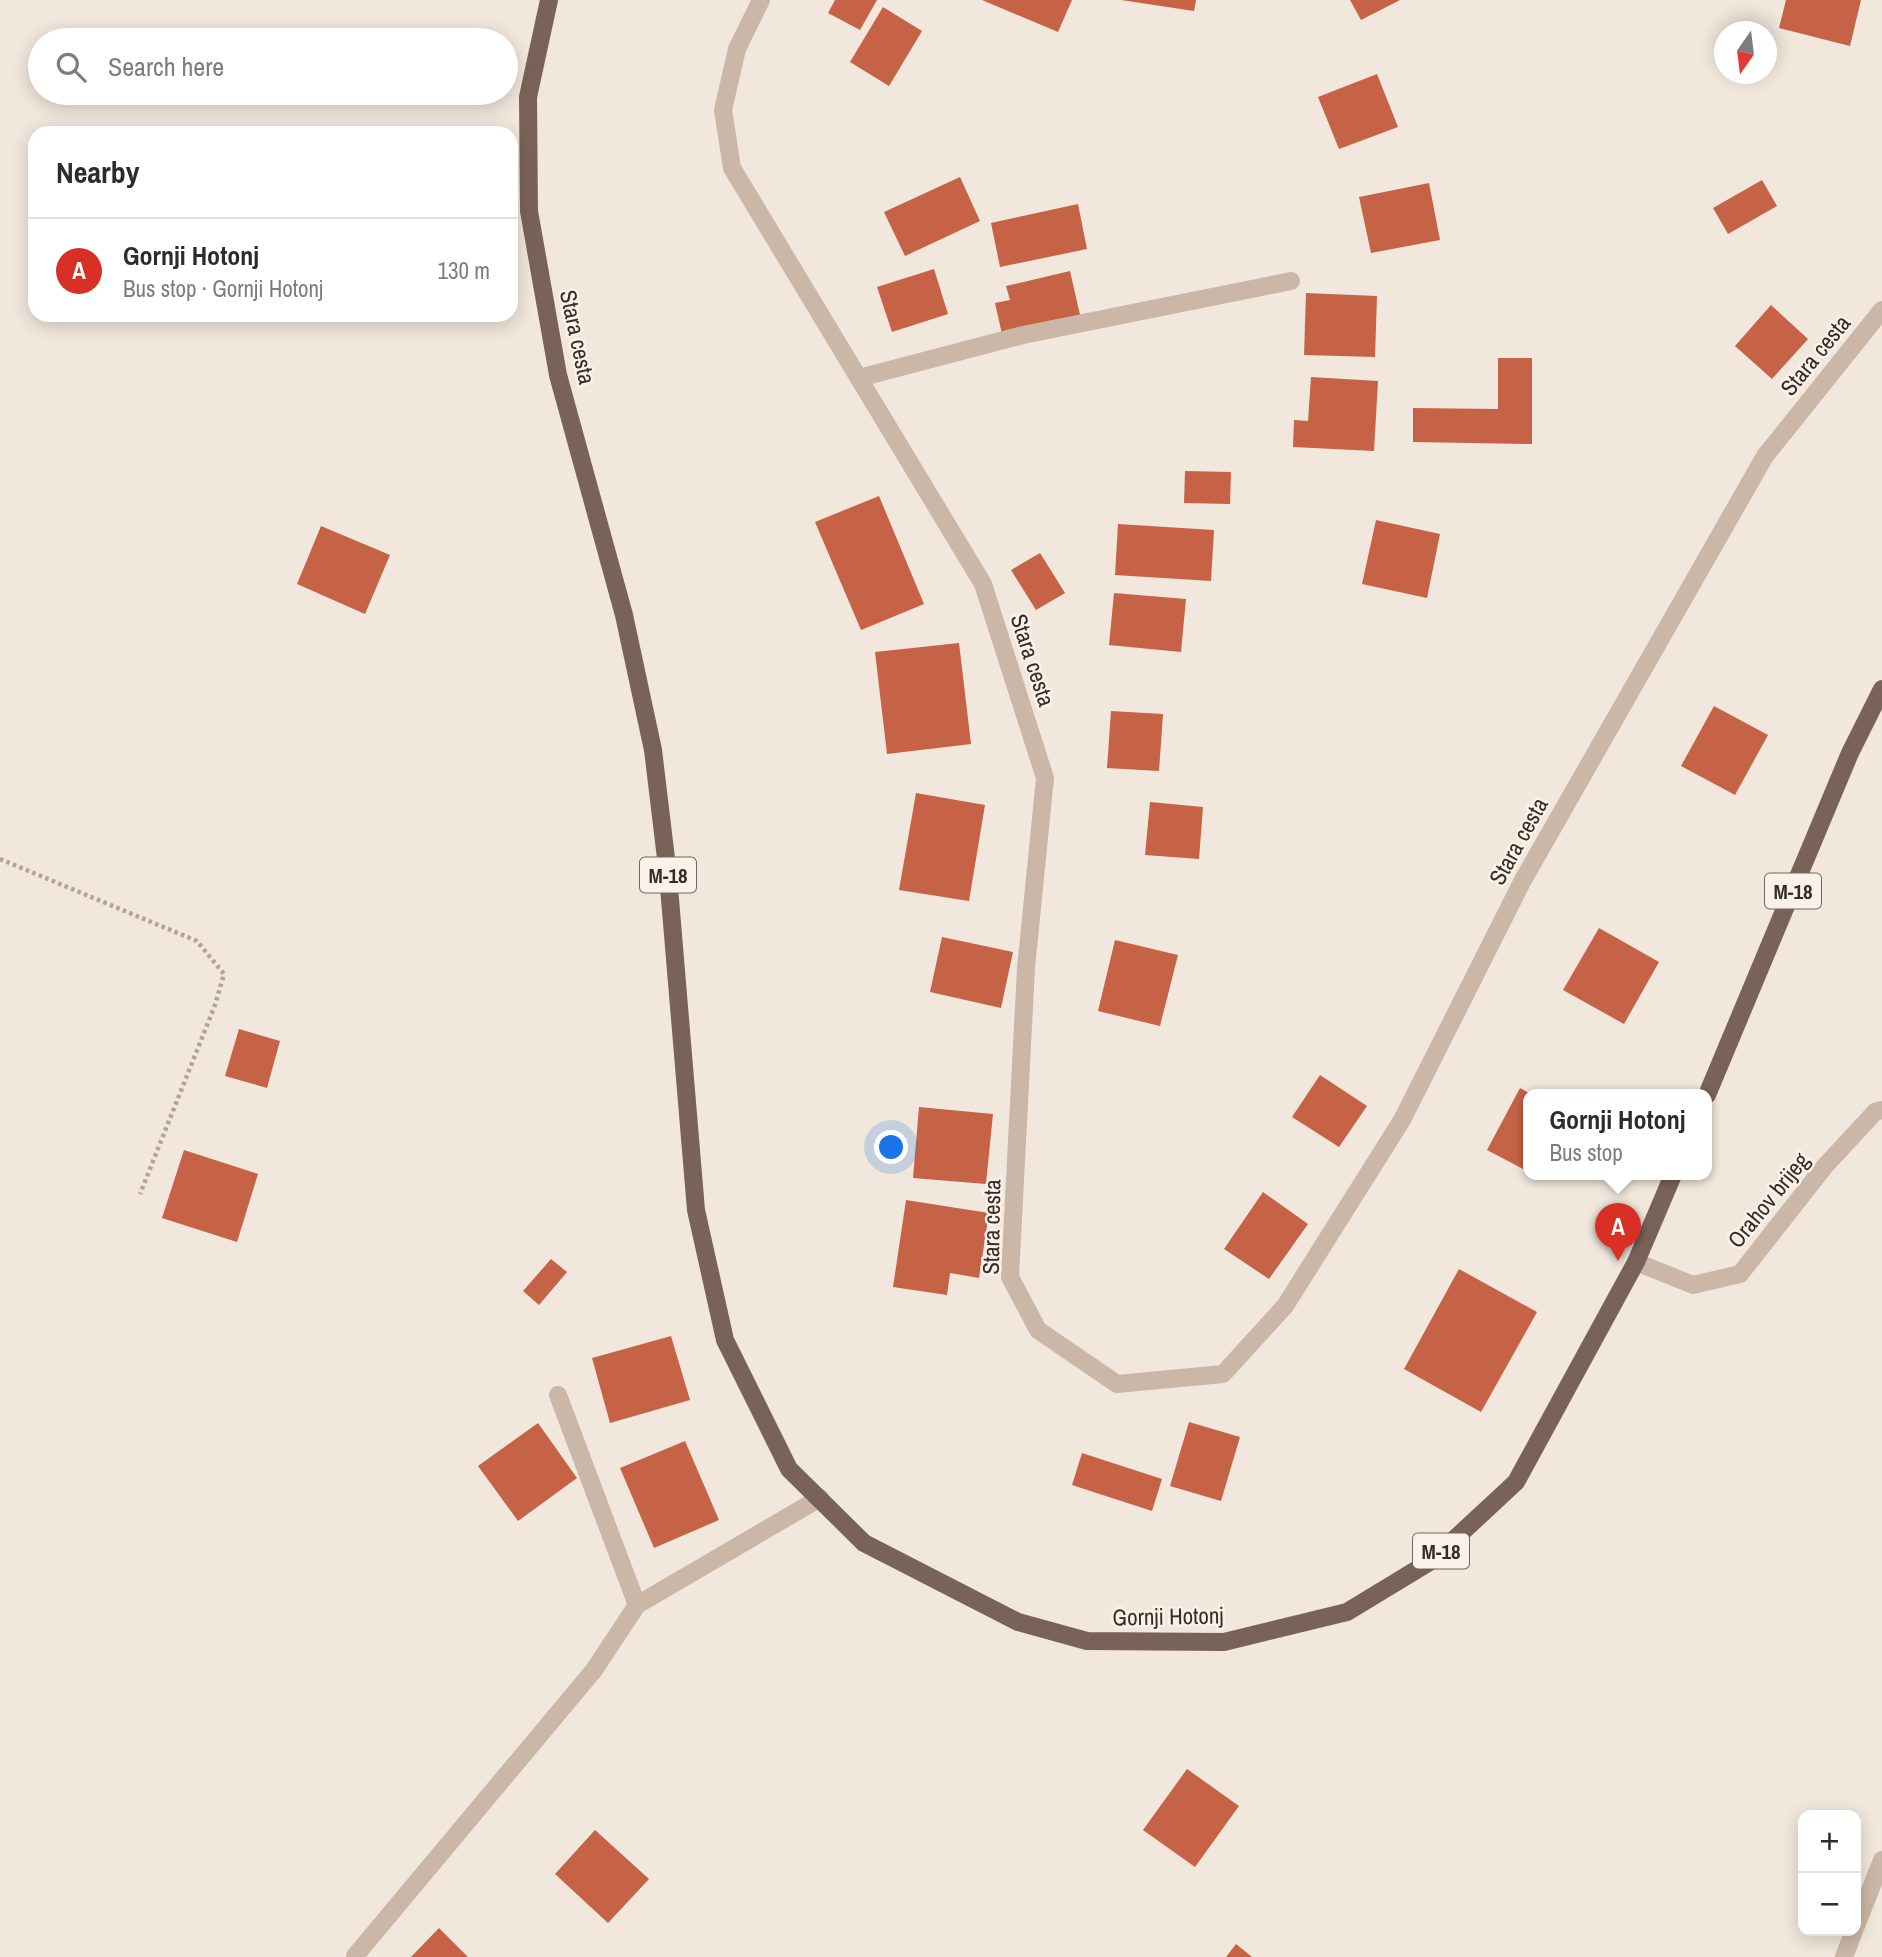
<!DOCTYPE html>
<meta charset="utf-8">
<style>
body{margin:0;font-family:"Archivo Narrow",sans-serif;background:#f2f2f3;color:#2b2b33}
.controls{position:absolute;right:21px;bottom:21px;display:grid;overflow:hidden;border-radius:14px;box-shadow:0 4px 18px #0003}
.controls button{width:63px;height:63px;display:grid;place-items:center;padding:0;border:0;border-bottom:2px solid #e1e1e2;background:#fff;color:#2b2b33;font:35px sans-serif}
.compass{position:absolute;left:1714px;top:21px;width:63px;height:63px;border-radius:50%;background:#fff;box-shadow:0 4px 18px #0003;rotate:194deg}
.you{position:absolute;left:892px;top:1148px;width:24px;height:24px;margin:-18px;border:5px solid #fff;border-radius:50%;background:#1a73e8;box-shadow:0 0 0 10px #1a73e833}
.badge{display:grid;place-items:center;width:46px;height:46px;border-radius:50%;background:#d93025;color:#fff;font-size:23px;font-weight:700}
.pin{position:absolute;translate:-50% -58px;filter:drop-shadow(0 2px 4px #0008)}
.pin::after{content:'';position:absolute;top:37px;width:24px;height:21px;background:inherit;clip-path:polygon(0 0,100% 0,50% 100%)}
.popup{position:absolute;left:1523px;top:1089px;width:189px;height:91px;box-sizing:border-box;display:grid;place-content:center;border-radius:14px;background:#fff;filter:drop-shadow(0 2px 5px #0005);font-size:23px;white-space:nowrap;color:#7c7c81}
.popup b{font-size:26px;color:#2b2b33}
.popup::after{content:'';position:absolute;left:50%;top:100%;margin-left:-14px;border:14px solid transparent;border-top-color:#fff}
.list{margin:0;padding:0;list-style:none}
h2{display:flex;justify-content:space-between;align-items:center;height:91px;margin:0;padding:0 28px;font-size:30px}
h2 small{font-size:23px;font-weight:400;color:#7c7c81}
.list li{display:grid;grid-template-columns:46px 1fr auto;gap:21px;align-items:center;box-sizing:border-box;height:105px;padding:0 28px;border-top:2px solid #e1e1e2}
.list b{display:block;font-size:26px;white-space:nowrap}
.list p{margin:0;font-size:23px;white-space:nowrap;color:#7c7c81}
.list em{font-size:23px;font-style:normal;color:#7c7c81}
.icon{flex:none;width:38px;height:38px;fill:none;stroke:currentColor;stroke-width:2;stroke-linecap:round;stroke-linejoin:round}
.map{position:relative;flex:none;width:1882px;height:1957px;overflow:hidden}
.search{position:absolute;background:#fff;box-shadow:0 4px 18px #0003;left:28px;top:28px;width:490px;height:77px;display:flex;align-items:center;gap:18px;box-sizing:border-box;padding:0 24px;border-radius:38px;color:#7c7c81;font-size:26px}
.panel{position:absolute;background:#fff;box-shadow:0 4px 18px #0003;left:28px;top:126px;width:490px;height:196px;border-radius:21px}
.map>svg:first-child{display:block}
.building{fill:#c66346}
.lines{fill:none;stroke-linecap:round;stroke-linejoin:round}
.path{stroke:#b6a192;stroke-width:4.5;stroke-dasharray:3.5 3.5;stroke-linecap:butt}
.lane{stroke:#cab7a7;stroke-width:18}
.street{stroke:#cab7a7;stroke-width:18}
.primary{stroke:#796359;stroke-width:18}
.labels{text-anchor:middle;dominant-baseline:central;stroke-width:5;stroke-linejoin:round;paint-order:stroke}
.shield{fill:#faf1e8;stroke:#726762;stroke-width:2}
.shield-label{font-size:21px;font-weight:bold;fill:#372c28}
.street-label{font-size:23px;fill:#372c28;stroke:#faf1e8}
</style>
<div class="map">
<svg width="1882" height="1957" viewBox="0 0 1882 1957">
<rect width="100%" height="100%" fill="#f2e7dc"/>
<g class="building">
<path d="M835,0H877L860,30L828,13Z"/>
<path d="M982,0H1072L1058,32Z"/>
<path d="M1121,0H1196L1194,11Z"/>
<path d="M1350,0H1400L1361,20Z"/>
<path d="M1786,0H1861L1850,46L1779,28Z"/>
<path d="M883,7L922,31L889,86L850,62Z"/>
<path d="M1377,74L1398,127L1339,149L1318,97Z"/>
<path d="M960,177L980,221L905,256L884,212Z"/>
<path d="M1762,180L1777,206L1728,234L1713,208Z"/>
<path d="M1429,183L1440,240L1371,253L1359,197Z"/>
<path d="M1078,204L1087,249L1000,267L991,223Z"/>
<path d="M934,269L948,314L892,332L877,287Z"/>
<path d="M1070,271L1080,315L1002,334L995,303L1010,300L1006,286Z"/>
<path d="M1306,293L1377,296L1375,357L1304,355Z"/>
<path d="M1771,305L1808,339L1772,379L1735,346Z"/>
<path d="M1498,358H1532V444L1413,442V408L1498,409Z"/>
<path d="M1311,377L1378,381L1374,451L1293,447L1294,420L1308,421Z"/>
<path d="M1185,471L1231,472L1230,504L1184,503Z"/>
<path d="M879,496L924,604L861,630L815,522Z"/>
<path d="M1376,520L1440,534L1427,598L1362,584Z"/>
<path d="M1118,524L1214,530L1211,581L1115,575Z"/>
<path d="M321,526L390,555L365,614L297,584Z"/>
<path d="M1040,553L1065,593L1036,610L1011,570Z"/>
<path d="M1114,593L1186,599L1181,652L1109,645Z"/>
<path d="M959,643L971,744L887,754L875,652Z"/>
<path d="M1714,706L1768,735L1735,795L1681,766Z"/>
<path d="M1111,711L1163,714L1159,771L1107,768Z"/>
<path d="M916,793L985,805L969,901L899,890Z"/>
<path d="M1150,802L1203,807L1199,859L1145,855Z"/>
<path d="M1599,928L1659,962L1624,1024L1563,990Z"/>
<path d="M942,937L1013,952L1001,1008L930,992Z"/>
<path d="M1115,940L1178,955L1160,1026L1098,1011Z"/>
<path d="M239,1029L280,1041L267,1088L225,1076Z"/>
<path d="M1320,1075L1367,1106L1339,1147L1292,1117Z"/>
<path d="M1520,1088L1529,1093V1172L1487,1150Z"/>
<path d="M919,1107L993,1114L986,1184L913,1178Z"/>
<path d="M184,1150L258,1174L237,1242L162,1218Z"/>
<path d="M1263,1192L1308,1224L1269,1279L1224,1249Z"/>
<path d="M906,1200L989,1213L979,1278L950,1273L947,1295L893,1287Z"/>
<path d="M551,1259L567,1272L539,1305L523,1291Z"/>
<path d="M1459,1269L1537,1312L1481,1412L1404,1369Z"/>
<path d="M671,1336L690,1400L610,1423L592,1358Z"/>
<path d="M1189,1422L1240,1437L1221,1501L1170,1486Z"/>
<path d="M538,1423L577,1478L518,1521L478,1466Z"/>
<path d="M685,1441L719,1520L654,1548L620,1468Z"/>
<path d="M1082,1453L1162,1479L1152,1511L1072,1485Z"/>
<path d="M1187,1769L1239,1806L1195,1867L1143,1830Z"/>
<path d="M595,1830L649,1879L608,1923L555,1874Z"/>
<path d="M439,1928L468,1957H411Z"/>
<path d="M1236,1944L1252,1957H1226Z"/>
</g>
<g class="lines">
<path class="path" d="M0,859L197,941L224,974L215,1005L140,1194"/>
<g class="lane">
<path d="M859,378L1023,335L1291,281"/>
<path d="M558,1395L637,1605"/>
<path d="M355,1956L594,1670L637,1605L820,1498"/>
</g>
<g class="street">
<path d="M761,0L737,49L723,110L732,168L983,584L1045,778L1026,968L1010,1277L1038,1330L1117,1384L1223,1374L1285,1306L1402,1120L1523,880L1765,456L1882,310"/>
<path d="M1636,1262L1693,1285L1740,1274L1825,1166L1875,1112L1882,1110"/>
<path d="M1856,1926L1882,1860"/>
<path d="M1844,1957L1854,1931"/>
</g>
<g class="primary">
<path d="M549,0L528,97L529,211L558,375L624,615L653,750L668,875L696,1210L725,1340L789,1469L864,1543L1018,1622L1087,1641L1224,1642L1347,1612L1431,1561L1516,1482L1636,1262L1673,1175"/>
<path d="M1707,1095L1850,753L1882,689"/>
</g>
</g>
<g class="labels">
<g class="shield">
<rect x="640" y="857.5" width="56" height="35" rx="5"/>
<rect x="1765" y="873.5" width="56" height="35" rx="5"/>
<rect x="1413" y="1533.5" width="56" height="35" rx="5"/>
</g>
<g class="shield-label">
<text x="668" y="875">M-18</text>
<text x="1793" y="891">M-18</text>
<text x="1441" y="1551">M-18</text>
</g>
<g class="street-label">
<text transform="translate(578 337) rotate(78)">Stara cesta</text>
<text transform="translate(1815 355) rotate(-51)">Stara cesta</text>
<text transform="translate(1033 660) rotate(72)">Stara cesta</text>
<text transform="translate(1518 841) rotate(-61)">Stara cesta</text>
<text transform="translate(1768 1200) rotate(-51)">Orahov brijeg</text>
<text transform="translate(991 1227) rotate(-89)">Stara cesta</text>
<text transform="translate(1168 1616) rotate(-1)">Gornji Hotonj</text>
</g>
</g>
</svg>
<div class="controls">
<button>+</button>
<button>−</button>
</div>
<svg class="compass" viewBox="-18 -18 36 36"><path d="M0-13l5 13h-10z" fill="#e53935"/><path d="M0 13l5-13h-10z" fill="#7c7c81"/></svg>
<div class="you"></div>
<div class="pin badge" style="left:1618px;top:1261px">A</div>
<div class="popup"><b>Gornji Hotonj</b>Bus stop</div>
<div class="search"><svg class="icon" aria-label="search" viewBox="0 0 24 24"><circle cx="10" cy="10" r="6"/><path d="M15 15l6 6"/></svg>Search here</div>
<section class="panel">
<h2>Nearby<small></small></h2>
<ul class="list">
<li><span class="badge">A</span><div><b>Gornji Hotonj</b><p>Bus stop · Gornji Hotonj</p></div><em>130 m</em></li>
</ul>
</section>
</div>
